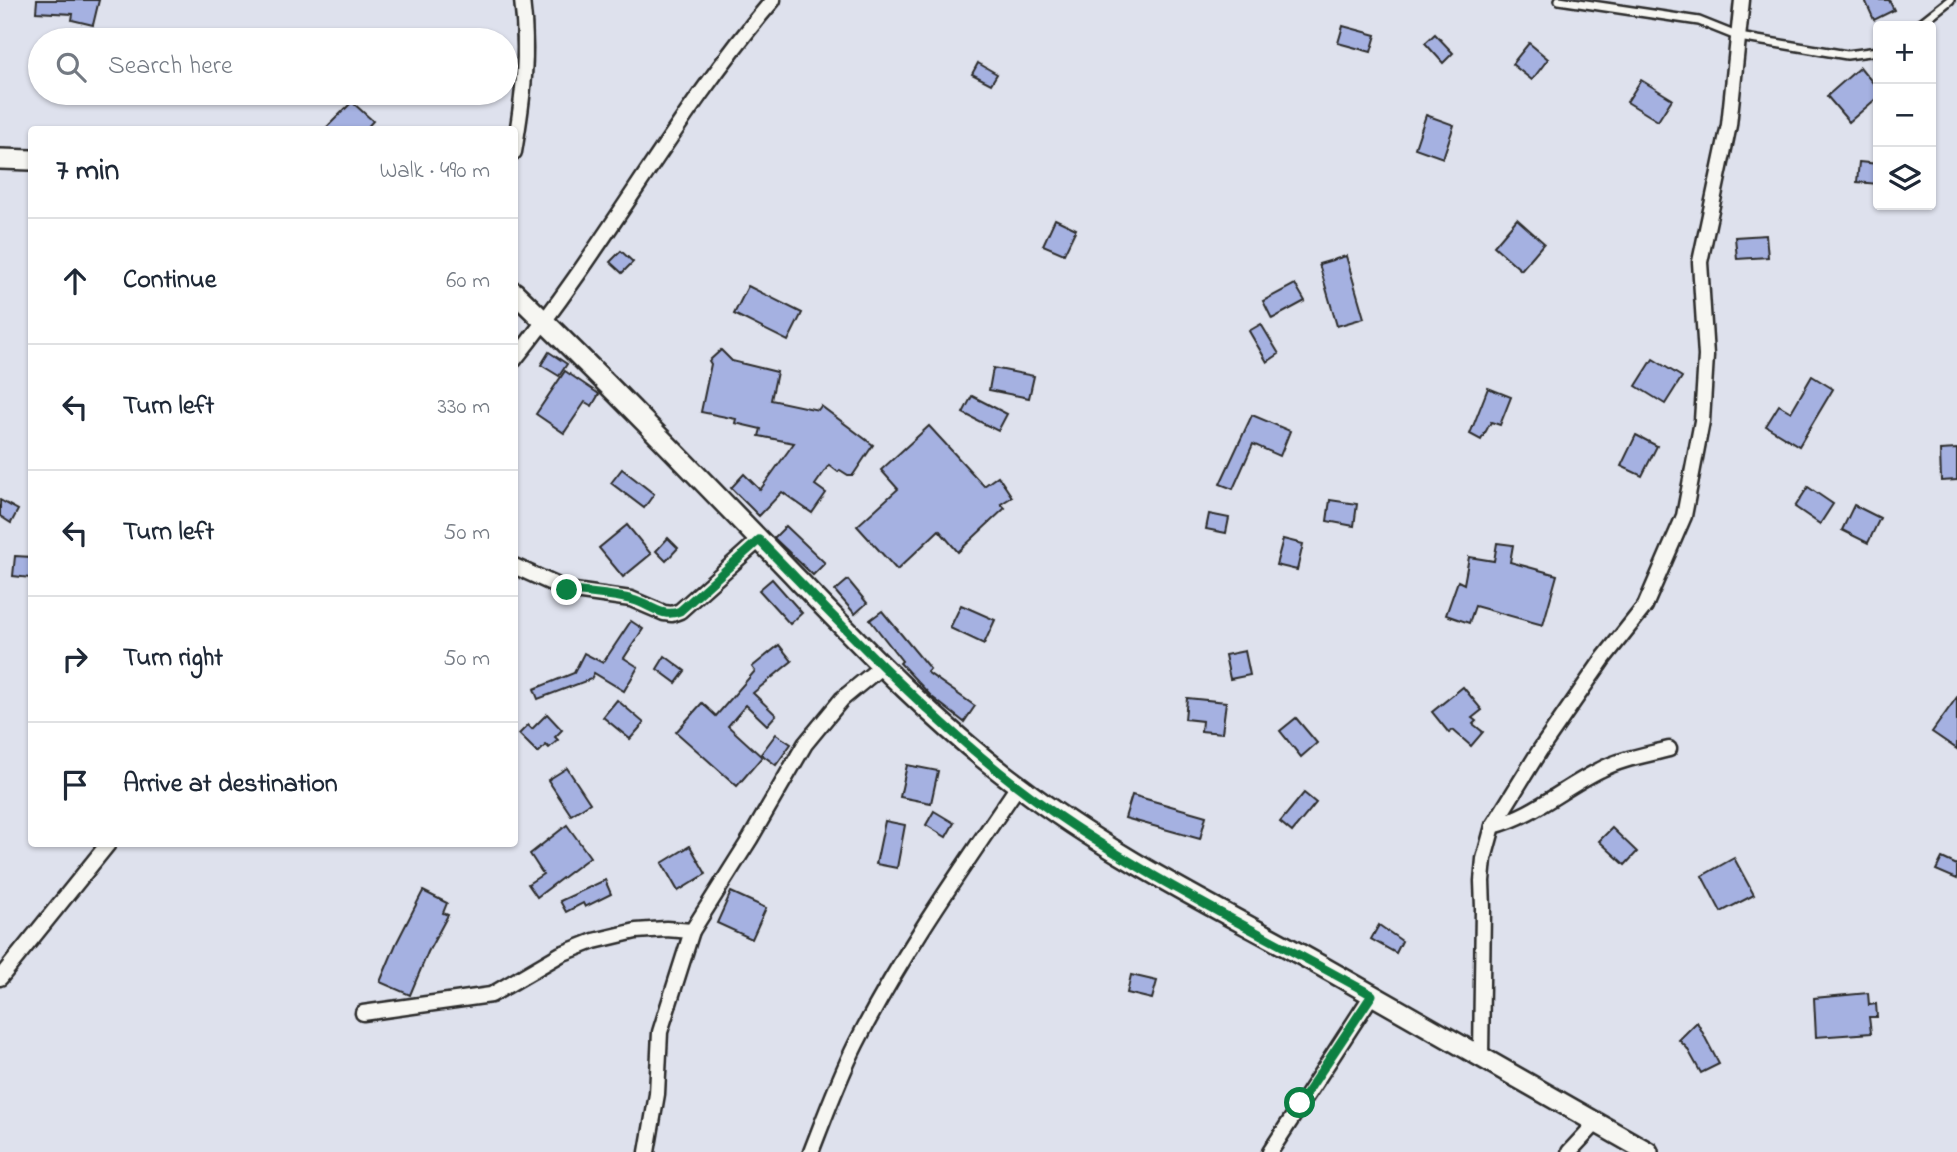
<!DOCTYPE html>
<meta charset="utf-8">
<style>
body{margin:0;font-family:"Indie Flower",sans-serif;background:#f6f6f7;color:#1f2937}
.controls{position:absolute;right:21px;top:21px;display:grid;overflow:hidden;border-radius:7px;box-shadow:0 2px 5px #0004}
.controls button{width:63px;height:63px;display:grid;place-items:center;padding:0;border:0;border-bottom:2px solid #e0e1e3;background:#fff;color:#1f2937;font:35px sans-serif}
.stop{position:absolute;width:21px;height:21px;margin:-16px;border:5px solid #0b8043;border-radius:50%;background:#fff}
.stop.end{background:#0b8043;border-color:#fff;box-shadow:0 2px 7px #0008}
.list{margin:0;padding:0;list-style:none}
h2{display:flex;justify-content:space-between;align-items:center;height:91px;margin:0;padding:0 28px;font-size:30px}
h2 small{font-size:23px;font-weight:400;color:#747a83}
.list li{display:grid;grid-template-columns:46px 1fr auto;gap:21px;align-items:center;box-sizing:border-box;height:126px;padding:0 28px;border-top:2px solid #e0e1e3}
.list b{display:block;font-size:26px;white-space:nowrap}
.list em{font-size:23px;font-style:normal;color:#747a83}
.icon{flex:none;width:38px;height:38px;fill:none;stroke:currentColor;stroke-width:2;stroke-linecap:round;stroke-linejoin:round}
.map{position:relative;flex:none;width:1957px;height:1152px;overflow:hidden}
.search{position:absolute;background:#fff;box-shadow:0 2px 5px #0004;left:28px;top:28px;width:490px;height:77px;display:flex;align-items:center;gap:18px;box-sizing:border-box;padding:0 24px;border-radius:38px;color:#747a83;font-size:26px}
.panel{position:absolute;background:#fff;box-shadow:0 2px 5px #0004;left:28px;top:126px;width:490px;height:721px;border-radius:7px}
.map>svg:first-child{display:block}
.building{fill:#a5b1e1;stroke:#2b2b2b;stroke-width:2}
.lines{fill:none;stroke-linecap:round;stroke-linejoin:round}
.service-casing{stroke:#2b2b2b;stroke-width:12}
.minor-casing{stroke:#2b2b2b;stroke-width:19}
.secondary-casing{stroke:#2b2b2b;stroke-width:24}
.service{stroke:#f6f6f2;stroke-width:7}
.minor{stroke:#f6f6f2;stroke-width:14}
.secondary{stroke:#f6f6f2;stroke-width:19}
.route{stroke:#0b8043;stroke-width:9}
</style>
<div class="map">
<svg width="1957" height="1152" viewBox="0 0 1957 1152">
<rect width="100%" height="100%" fill="#dee1ed"/>
<filter id="ink" filterUnits="userSpaceOnUse"><feTurbulence type="fractalNoise" baseFrequency=".0143" numOctaves="2"/><feDisplacementMap in="SourceGraphic" scale="14" xChannelSelector="R" yChannelSelector="G"/><feConvolveMatrix kernelMatrix="1 2 1 2 8 2 1 2 1" color-interpolation-filters="sRGB"/></filter>
<g filter="url(#ink)">
<g class="building">
<path d="M37,0H99L93,25L72,20L73,14L36,12Z"/>
<path d="M1865,0H1889L1894,10L1874,20Z"/>
<path d="M1343,26L1376,35L1371,52L1338,43Z"/>
<path d="M1435,34L1453,53L1443,63L1425,43Z"/>
<path d="M1529,43L1548,59L1532,80L1512,64Z"/>
<path d="M978,63L997,74L991,84L972,74Z"/>
<path d="M1860,67L1878,89V97L1849,122L1827,96Z"/>
<path d="M1641,80L1672,99L1658,121L1627,102Z"/>
<path d="M352,102L373,121L365,130H324Z"/>
<path d="M1426,115L1454,125L1443,158L1415,148Z"/>
<path d="M1859,162L1878,164V184L1857,182Z"/>
<path d="M1055,219L1076,229L1064,254L1043,245Z"/>
<path d="M1517,219L1544,243L1521,270L1494,246Z"/>
<path d="M1766,235L1768,257L1737,259L1735,237Z"/>
<path d="M621,251L633,262L622,273L610,262Z"/>
<path d="M1346,256L1364,318L1337,326L1319,264Z"/>
<path d="M1295,284L1305,301L1272,319L1263,301Z"/>
<path d="M748,286L802,313L788,341L734,314Z"/>
<path d="M1261,324L1279,354L1267,362L1249,331Z"/>
<path d="M721,350L732,361L777,372L771,400L818,410L821,406L873,445L853,475H848L840,470L838,472L829,465L815,485L826,493L812,513L782,492L759,516L731,488L744,474L760,490L794,443L759,436L761,429L735,423L736,419L701,412L711,364L709,361Z"/>
<path d="M549,352L567,364L559,376L541,365Z"/>
<path d="M1653,359L1682,377L1665,404L1636,386Z"/>
<path d="M993,368L1034,376L1029,398L989,390Z"/>
<path d="M565,371L599,394L592,406L585,402L564,433L536,414Z"/>
<path d="M1812,376L1833,389L1799,446L1766,426L1779,405L1791,412Z"/>
<path d="M1488,388L1511,397L1500,425L1491,422L1481,440L1470,434Z"/>
<path d="M972,396L1007,414L998,431L963,413Z"/>
<path d="M1252,415L1290,431L1280,456L1253,444L1233,489L1220,484Z"/>
<path d="M929,426L984,486L998,476L1012,497L1001,504L1005,508L958,552L939,530L897,570L857,526L898,489L881,470Z"/>
<path d="M1636,435L1657,446L1642,476L1621,466Z"/>
<path d="M1957,449V480L1941,481L1940,450Z"/>
<path d="M622,469L654,494L644,508L611,483Z"/>
<path d="M1808,487L1833,504L1820,524L1795,507Z"/>
<path d="M0,500L18,510L11,523L0,516Z"/>
<path d="M1330,500L1357,504L1354,526L1327,521Z"/>
<path d="M1854,505L1880,518L1868,543L1842,530Z"/>
<path d="M1209,514L1229,518L1226,533L1206,529Z"/>
<path d="M627,525L651,554L623,577L599,548Z"/>
<path d="M786,526L825,563L813,575L774,538Z"/>
<path d="M668,538L678,548L666,561L656,551Z"/>
<path d="M1283,539L1303,544L1297,570L1276,565Z"/>
<path d="M1497,543L1513,545L1510,562L1557,575L1543,625L1475,606L1469,623L1446,615L1458,581L1464,584L1469,557L1494,561Z"/>
<path d="M15,556L32,557L30,578L13,576Z"/>
<path d="M772,579L802,613L790,624L759,590Z"/>
<path d="M848,580L867,603L855,614L835,591Z"/>
<path d="M961,605L995,620L984,644L950,628Z"/>
<path d="M882,611L930,669L927,672L975,706L964,722L932,697L900,663L902,661L870,620Z"/>
<path d="M631,621L643,629L624,658L638,667L624,691L594,673L591,679L538,699L534,689L574,673L584,653L603,663Z"/>
<path d="M779,645L792,661L753,693L776,715L767,725L746,705L728,726L762,757L737,786L676,732L702,703L716,716L755,671L752,667Z"/>
<path d="M1245,651L1250,675L1230,679L1225,655Z"/>
<path d="M665,656L685,671L676,683L657,669Z"/>
<path d="M1463,687L1482,710L1472,718L1476,721L1473,724L1483,732L1471,746L1453,730L1449,733L1432,712Z"/>
<path d="M1957,697V749L1932,732Z"/>
<path d="M1187,698L1226,702L1222,733L1201,731L1202,721L1185,719Z"/>
<path d="M617,700L644,723L630,739L603,717Z"/>
<path d="M547,714L562,730L555,737L558,740L549,748L546,745L538,753L519,734L528,725L532,729Z"/>
<path d="M1296,718L1317,743L1301,757L1280,731Z"/>
<path d="M776,734L791,744L776,765L761,754Z"/>
<path d="M907,765L938,771L931,803L900,797Z"/>
<path d="M567,768L590,803L571,815L548,780Z"/>
<path d="M1304,793L1316,803L1292,832L1280,822Z"/>
<path d="M1132,795L1206,816L1200,839L1125,818Z"/>
<path d="M934,811L954,823L946,837L926,825Z"/>
<path d="M885,821L905,825L897,868L876,864Z"/>
<path d="M567,825L590,857L537,897L528,884L543,874L530,854Z"/>
<path d="M1612,828L1637,852L1625,865L1599,841Z"/>
<path d="M690,846L706,874L678,891L662,863Z"/>
<path d="M1734,858L1754,895L1721,912L1702,876Z"/>
<path d="M1942,858L1957,865V879L1936,870Z"/>
<path d="M605,880L611,894L585,907L583,903L566,912L560,901Z"/>
<path d="M423,891L447,903L443,913L448,915L428,952L410,995L380,982L396,944Z"/>
<path d="M731,892L766,908L752,939L717,923Z"/>
<path d="M1379,925L1402,941L1396,953L1371,939Z"/>
<path d="M1131,975L1157,981L1152,999L1127,993Z"/>
<path d="M1868,993L1869,1005L1876,1004L1877,1017H1869L1871,1033L1816,1037L1814,998Z"/>
<path d="M1697,1022L1719,1064L1701,1073L1687,1048L1679,1040Z"/>
</g>
<g class="lines">
<defs>
<g id="service">
<path d="M1559,0L1699,21L1739,37L1847,55L1878,51"/>
<path d="M1917,26L1950,0"/>
</g>
<g id="minor">
<path d="M514,152C523,99 529,54 522,0"/>
<path d="M514,360C607,245 677,112 773,0"/>
<path d="M514,566L567,590L631,599L664,613L672,614L680,611L759,540"/>
<path d="M1493,826C1533,816 1563,788 1600,770C1620,759 1646,755 1669,749"/>
<path d="M0,978L108,844"/>
<path d="M363,1013L491,995L561,954L594,941L636,931L666,929L692,931"/>
<path d="M1481,1057L1483,908L1482,881L1484,859L1493,826L1540,750L1603,659L1645,606L1684,516L1702,421L1706,356L1700,262L1729,125L1742,0"/>
<path d="M647,1152L657,1094L660,1032L692,931L750,839L805,744L842,699L882,666"/>
<path d="M811,1152C825,1116 839,1078 856,1044C902,953 961,870 1018,786"/>
<path d="M1270,1152L1372,995"/>
<path d="M1569,1152L1596,1123"/>
</g>
<g id="secondary">
<path d="M0,159L32,160"/>
<path d="M514,292C604,379 691,469 778,559C854,638 930,720 1019,786C1111,856 1215,907 1316,963C1427,1025 1537,1089 1648,1152"/>
</g>
</defs>
<use href="#service" class="service-casing"/>
<use href="#minor" class="minor-casing"/>
<use href="#secondary" class="secondary-casing"/>
<use href="#service" class="service"/>
<use href="#minor" class="minor"/>
<use href="#secondary" class="secondary"/>
</g>
</g>
<g class="lines" filter="url(#ink)">
<path class="route" d="M567,590C589,594 613,594 633,600C649,604 663,619 680,611L759,540C842,625 922,712 1016,785C1125,869 1253,928 1372,995L1300,1103"/>
</g>
</svg>
<div class="controls">
<button>+</button>
<button>−</button>
<button><svg class="icon" aria-label="layers" viewBox="0 0 24 24"><path d="M12 4l9 5-9 5-9-5zM3 14l9 5 9-5"/></svg></button>
</div>
<div class="stop" style="left:1300px;top:1103px"></div>
<div class="stop end" style="left:567px;top:590px"></div>
<div class="search"><svg class="icon" aria-label="search" viewBox="0 0 24 24"><circle cx="10" cy="10" r="6"/><path d="M15 15l6 6"/></svg>Search here</div>
<section class="panel">
<h2>7 min<small>Walk · 490 m</small></h2>
<ul class="list">
<li><svg class="icon" aria-label="ahead" viewBox="0 0 24 24"><path d="M12 20V5M6 11l6-6 6 6"/></svg><div><b>Continue</b></div><em>60 m</em></li>
<li><svg class="icon" aria-label="left" viewBox="0 0 24 24"><path d="M17 20v-9H6M10 6l-5 5 5 5"/></svg><div><b>Turn left</b></div><em>330 m</em></li>
<li><svg class="icon" aria-label="left" viewBox="0 0 24 24"><path d="M17 20v-9H6M10 6l-5 5 5 5"/></svg><div><b>Turn left</b></div><em>50 m</em></li>
<li><svg class="icon" aria-label="right" viewBox="0 0 24 24"><path d="M7 20v-9h11M14 6l5 5-5 5"/></svg><div><b>Turn right</b></div><em>50 m</em></li>
<li><svg class="icon" aria-label="arrive" viewBox="0 0 24 24"><path d="M6 21V4h12l-3 4 3 4H6"/></svg><div><b>Arrive at destination</b></div></li>
</ul>
</section>
</div>
